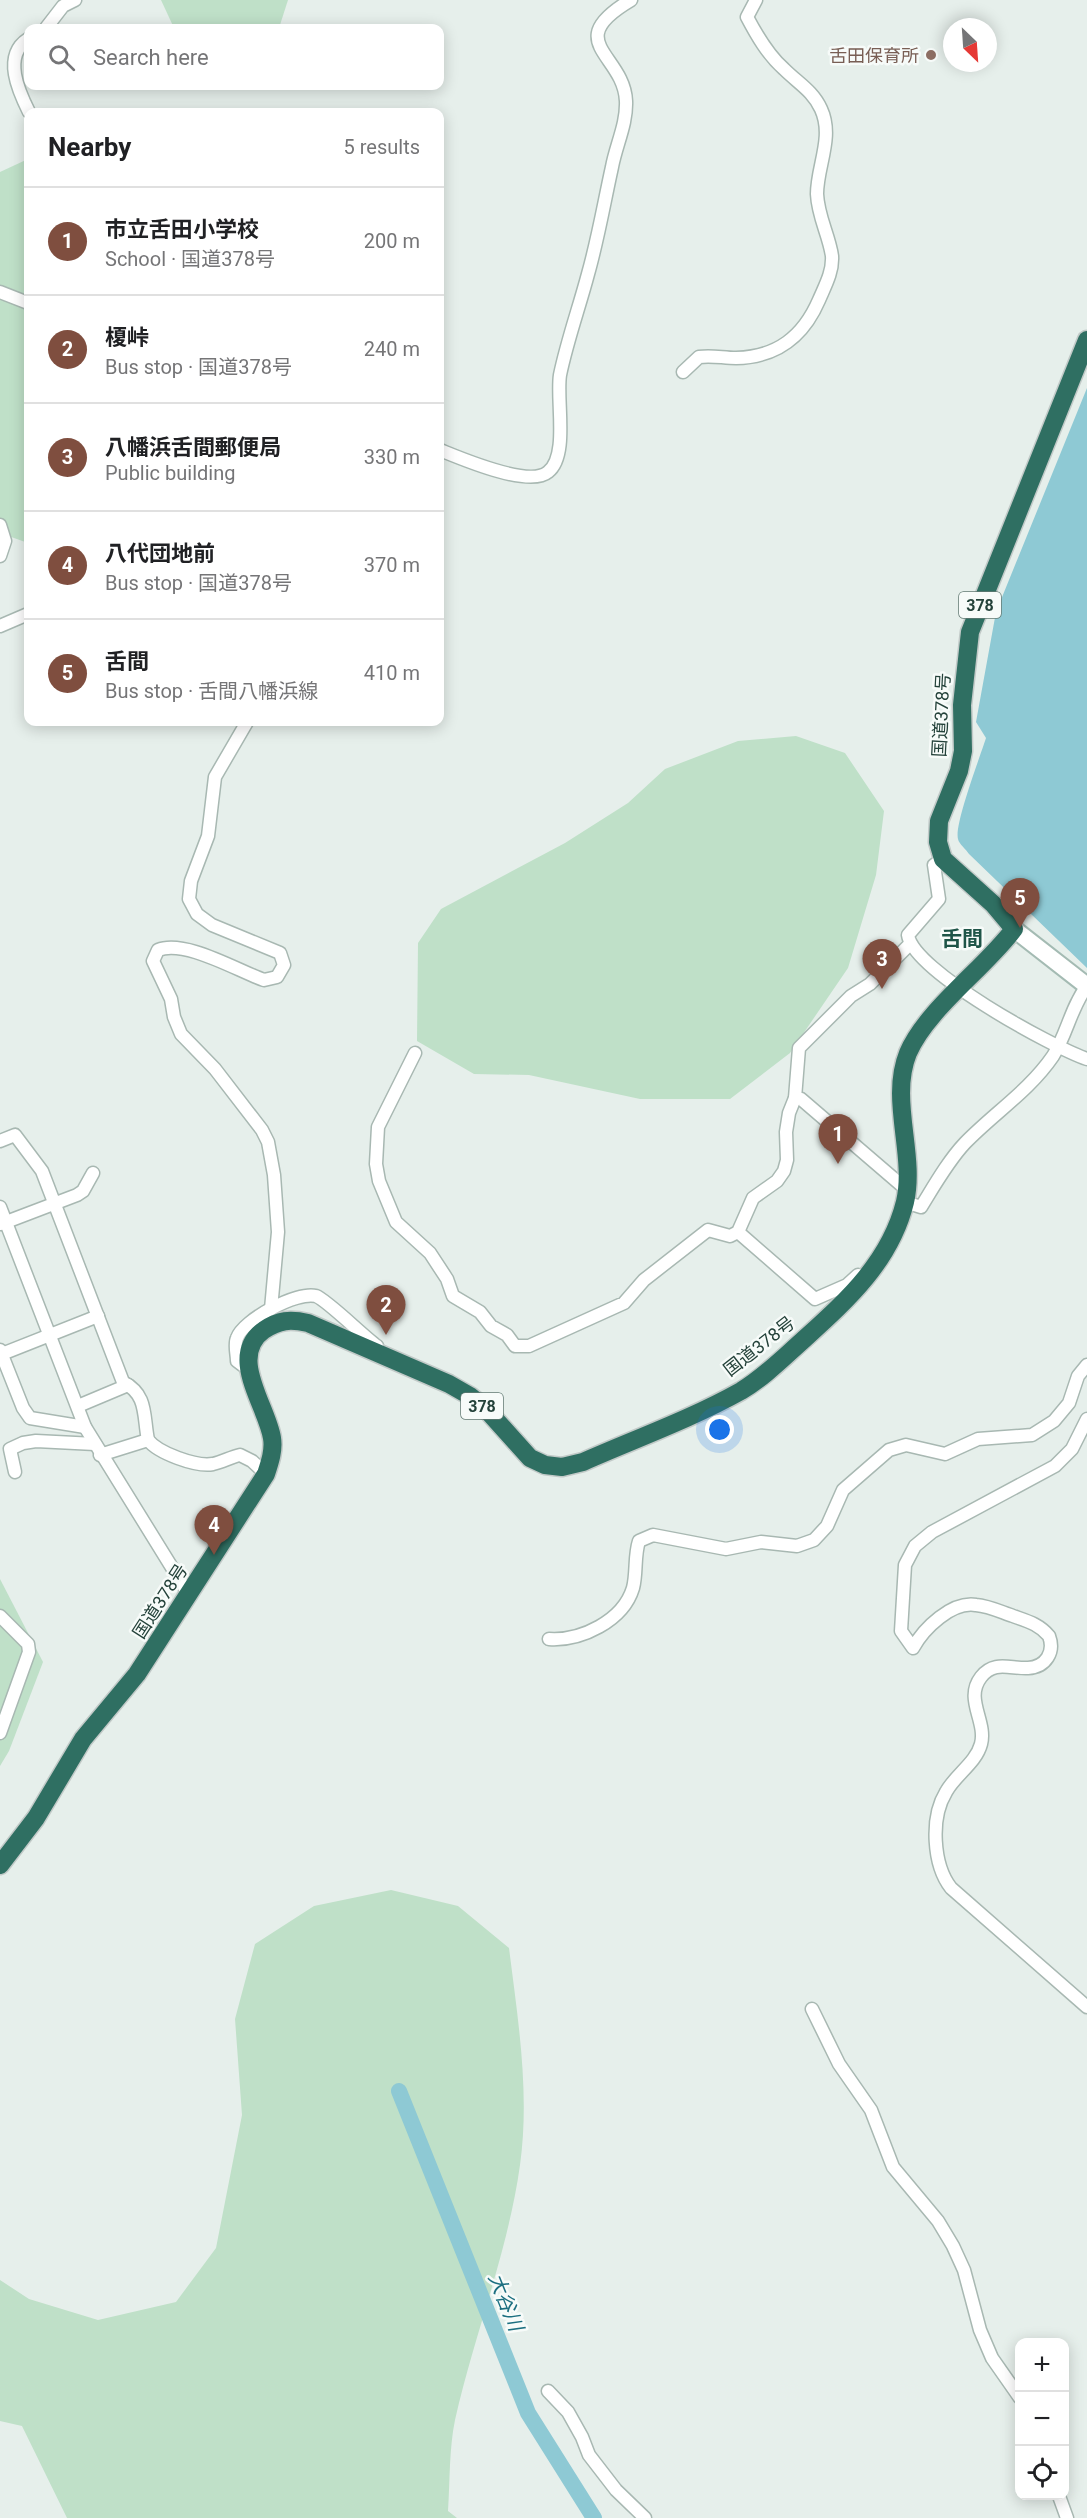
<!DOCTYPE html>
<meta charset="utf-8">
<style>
body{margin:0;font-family:Roboto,"Noto Sans JP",sans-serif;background:#f6f6f6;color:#202124}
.controls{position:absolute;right:18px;bottom:18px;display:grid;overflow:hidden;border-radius:12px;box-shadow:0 3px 15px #0003}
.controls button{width:54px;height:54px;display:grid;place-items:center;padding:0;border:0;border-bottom:2px solid #e0e0e0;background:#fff;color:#202124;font:30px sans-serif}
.compass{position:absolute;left:943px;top:18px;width:54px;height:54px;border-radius:50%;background:#fff;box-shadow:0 3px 15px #0003;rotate:155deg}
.you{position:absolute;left:720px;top:1430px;width:21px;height:21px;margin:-15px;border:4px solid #fff;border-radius:50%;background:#1a73e8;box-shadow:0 0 0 9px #1a73e833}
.badge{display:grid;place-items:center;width:39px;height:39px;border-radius:50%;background:#7f4e3f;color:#fff;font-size:20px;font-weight:700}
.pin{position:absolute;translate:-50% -50px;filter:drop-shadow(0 2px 3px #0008)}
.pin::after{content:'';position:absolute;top:32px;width:21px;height:18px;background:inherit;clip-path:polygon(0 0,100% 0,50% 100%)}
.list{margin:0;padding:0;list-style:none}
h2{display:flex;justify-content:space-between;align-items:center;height:78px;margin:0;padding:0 24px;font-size:26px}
h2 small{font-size:20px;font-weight:400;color:#757577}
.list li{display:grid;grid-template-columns:39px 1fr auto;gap:18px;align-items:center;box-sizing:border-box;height:108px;padding:0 24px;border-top:2px solid #e0e0e0}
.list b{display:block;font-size:22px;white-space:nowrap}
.list p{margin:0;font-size:20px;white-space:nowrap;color:#757577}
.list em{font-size:20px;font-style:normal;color:#757577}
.icon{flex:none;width:33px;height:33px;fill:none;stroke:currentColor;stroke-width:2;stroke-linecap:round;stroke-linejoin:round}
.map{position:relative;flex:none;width:1087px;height:2518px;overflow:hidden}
.search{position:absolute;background:#fff;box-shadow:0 3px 15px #0003;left:24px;top:24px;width:420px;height:66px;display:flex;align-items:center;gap:15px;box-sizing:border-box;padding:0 21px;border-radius:12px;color:#757577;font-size:22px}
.panel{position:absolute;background:#fff;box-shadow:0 3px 15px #0003;left:24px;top:108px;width:420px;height:618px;border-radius:12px}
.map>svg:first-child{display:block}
.green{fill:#bfe0c8}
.water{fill:#8ec9d4}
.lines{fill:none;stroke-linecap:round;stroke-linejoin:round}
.river{stroke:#8ec9d4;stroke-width:16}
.street-casing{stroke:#a8b8b2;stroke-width:15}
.secondary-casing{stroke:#a4bbb3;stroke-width:20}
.highway-casing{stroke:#c2cac8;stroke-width:21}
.street{stroke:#fff;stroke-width:12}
.secondary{stroke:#fff;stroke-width:16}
.highway{stroke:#2f6f62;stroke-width:18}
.education-dot{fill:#8d6e63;stroke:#f7fbf9;stroke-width:2}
.labels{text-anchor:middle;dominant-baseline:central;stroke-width:5;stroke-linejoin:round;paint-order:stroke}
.shield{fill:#f7fbf9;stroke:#637a73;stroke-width:1.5}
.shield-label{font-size:16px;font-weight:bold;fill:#24423a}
.education-label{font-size:18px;fill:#785e54;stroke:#f7fbf9;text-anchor:end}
.street-label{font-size:18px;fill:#24423a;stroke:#f7fbf9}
.water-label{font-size:20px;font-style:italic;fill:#1c6f80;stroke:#f7fbf9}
.quarter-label{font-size:21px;font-weight:bold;fill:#1f5548;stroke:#f7fbf9}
</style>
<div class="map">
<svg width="1087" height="2518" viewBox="0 0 1087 2518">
<rect width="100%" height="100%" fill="#e6efeb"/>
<g class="green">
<path d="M161,0H288L279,28H174Z"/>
<path d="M28,159V543L0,533V172Z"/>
<path d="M796,736L845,753L884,811L876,875L848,968L790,1053L730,1099H640L529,1075L474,1074L417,1041L418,943L441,909L565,843L628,803L665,769L738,741Z"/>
<path d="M0,1579L43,1662L9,1751L0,1766Z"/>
<path d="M391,1890L458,1906L509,1948C518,2020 530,2093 520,2165C508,2252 474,2335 455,2420C449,2449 450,2482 448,2511L457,2518H67L22,2426L0,2421V2280L29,2299L98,2320L176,2302L216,2248L242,2115L235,2019L255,1944L314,1906Z"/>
</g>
<path class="water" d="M1087,388V968L969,854C966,849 959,844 958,839C954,825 980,757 986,738L976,722L996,612Z"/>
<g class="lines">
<path class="river" d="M399,2091L528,2413L594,2518"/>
<defs>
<g id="street">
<path d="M46,28L63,6L75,0"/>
<path d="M28,39C2,56 19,92 29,112"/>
<path d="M0,292L28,303"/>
<path d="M683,372L699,357C712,355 723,358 736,358C777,357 803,337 819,300C825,286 833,272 832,256C829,235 818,217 817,194C817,166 834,137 821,109C813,91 798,83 784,69C768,55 757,36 747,17L756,0"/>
<path d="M440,450C460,458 529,488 548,472C569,456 556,400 560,375C567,341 579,308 588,274C598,239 604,203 612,167C616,145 627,124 626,101C624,54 560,42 631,0"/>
<path d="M0,525L5,541L0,556"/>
<path d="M0,626L28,614"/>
<path d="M247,722L215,777L208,836L191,881L189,899L197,914L212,925L280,953L284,965L277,977L264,980C238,971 185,939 158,950L153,961L171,999L174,1017L181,1034L215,1069L262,1130L268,1142L274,1175L278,1232L271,1309"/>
<path d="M943,859L934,865L939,899L908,935C913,971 1052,1047 1087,1059"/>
<path d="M415,1053L378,1127L376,1164L379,1181L396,1222L430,1253L447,1279L453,1296L480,1312L491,1326L507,1335L515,1346H529L624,1303L644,1280L708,1230L730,1236L738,1232L753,1198L777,1181L784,1171L787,1160L786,1132L789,1113L795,1098L799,1048L851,996L870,984L909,945"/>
<path d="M795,1098L801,1099L907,1190"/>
<path d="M0,1141L15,1135L42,1171L123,1382C148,1395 143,1415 148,1440"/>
<path d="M905,1202L921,1207C934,1186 948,1161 965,1143C994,1113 1029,1091 1053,1056C1067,1034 1071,1007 1087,986"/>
<path d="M0,1207L85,1427L184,1587L191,1593"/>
<path d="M1,1224L77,1195L83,1191L93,1173"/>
<path d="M738,1232L815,1299L847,1285L858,1275"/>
<path d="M0,1350L23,1408L30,1418L85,1427"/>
<path d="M2,1354L98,1316"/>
<path d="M249,1370L237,1361C237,1354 234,1344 237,1338C243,1320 297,1291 316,1296C327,1300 363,1336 377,1346V1350"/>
<path d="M78,1406L128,1385"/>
<path d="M1087,1419L1072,1449L1055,1466L932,1532L915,1546L905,1565L901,1631L913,1648C924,1628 952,1601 976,1605C989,1606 1001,1612 1013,1616C1027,1621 1039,1624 1049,1636C1055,1652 1046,1667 1028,1668C1010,1669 994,1660 981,1677C964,1699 987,1721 981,1744C976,1763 955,1775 946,1792C930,1818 933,1865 951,1888L1087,2007"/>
<path d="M100,1455L148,1440C158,1453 196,1467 213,1464C222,1462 231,1457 240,1455L252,1461L266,1474"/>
<path d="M15,1472L10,1449L23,1443L36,1441L95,1444"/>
<path d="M0,1616L28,1644L29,1652L0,1733"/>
<path d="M549,1639C581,1641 623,1621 633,1588C637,1573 634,1556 639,1541L653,1535L726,1549L761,1542L797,1546L814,1540L827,1526L843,1490L889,1450L906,1445L945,1454L978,1439L1032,1435L1054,1421L1069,1403L1078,1376L1087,1365"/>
<path d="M812,2009L839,2064L871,2110L893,2167L938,2221L953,2246L964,2270L980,2330L992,2358L1020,2398"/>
<path d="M548,2391L568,2412L582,2437L589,2455L616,2490L645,2518"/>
<path d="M1059,2496L1067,2518"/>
</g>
<path id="secondary" d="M1014,929L1087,986"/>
<path id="highway" d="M0,1865L36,1818L83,1739L137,1674L266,1474C270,1462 274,1450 272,1438C267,1406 227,1356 264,1330C279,1320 290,1319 308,1323L449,1384L470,1396L485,1408L530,1458L545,1465L562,1467L583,1462C635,1439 691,1419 741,1391C763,1378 782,1359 801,1342C845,1302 890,1263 905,1202C916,1154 889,1100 908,1053C927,1009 985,968 1014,929L993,904L943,859L938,842L939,821L959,771L963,751L962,705L970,632L1087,340"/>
</defs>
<use href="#street" class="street-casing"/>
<use href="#secondary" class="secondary-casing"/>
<use href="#highway" class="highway-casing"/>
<use href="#street" class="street"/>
<use href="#secondary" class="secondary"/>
<use href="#highway" class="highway"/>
</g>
<circle class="education-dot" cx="931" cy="55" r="6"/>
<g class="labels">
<g class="shield">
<rect x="959" y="592" width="42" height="26" rx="4.5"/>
<rect x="461" y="1393" width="42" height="26" rx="4.5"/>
</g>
<g class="shield-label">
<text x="980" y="605">378</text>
<text x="482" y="1406">378</text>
</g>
<g class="education-label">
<text x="919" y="55">舌田保育所</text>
</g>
<g class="street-label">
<text transform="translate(941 715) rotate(-87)">国道378号</text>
<text transform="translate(759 1346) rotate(-38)">国道378号</text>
<text transform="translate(160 1601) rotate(-57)">国道378号</text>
</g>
<g class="water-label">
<text transform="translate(506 2302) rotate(68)">大谷川</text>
</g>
<g class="quarter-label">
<text x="962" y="939">舌間</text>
</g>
</g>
</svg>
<div class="controls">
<button>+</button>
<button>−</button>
<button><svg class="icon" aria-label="locate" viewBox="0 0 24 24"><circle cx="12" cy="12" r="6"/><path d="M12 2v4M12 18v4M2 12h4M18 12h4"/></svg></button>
</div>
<svg class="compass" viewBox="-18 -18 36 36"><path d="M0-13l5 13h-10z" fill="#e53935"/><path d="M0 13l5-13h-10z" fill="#757577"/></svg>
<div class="you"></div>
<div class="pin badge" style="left:838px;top:1164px">1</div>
<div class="pin badge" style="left:386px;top:1335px">2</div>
<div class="pin badge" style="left:882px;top:989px">3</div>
<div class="pin badge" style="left:214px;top:1555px">4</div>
<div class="pin badge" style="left:1020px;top:928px">5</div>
<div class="search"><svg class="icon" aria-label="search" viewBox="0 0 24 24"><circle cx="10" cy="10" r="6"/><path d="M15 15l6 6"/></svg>Search here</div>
<section class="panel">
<h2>Nearby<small>5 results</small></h2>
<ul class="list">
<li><span class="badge">1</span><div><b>市立舌田小学校</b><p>School · 国道378号</p></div><em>200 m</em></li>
<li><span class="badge">2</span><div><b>榎峠</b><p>Bus stop · 国道378号</p></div><em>240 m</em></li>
<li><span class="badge">3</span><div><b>八幡浜舌間郵便局</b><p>Public building</p></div><em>330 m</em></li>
<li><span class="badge">4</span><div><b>八代団地前</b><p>Bus stop · 国道378号</p></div><em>370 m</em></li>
<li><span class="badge">5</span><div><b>舌間</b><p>Bus stop · 舌間八幡浜線</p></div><em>410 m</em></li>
</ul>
</section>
</div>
